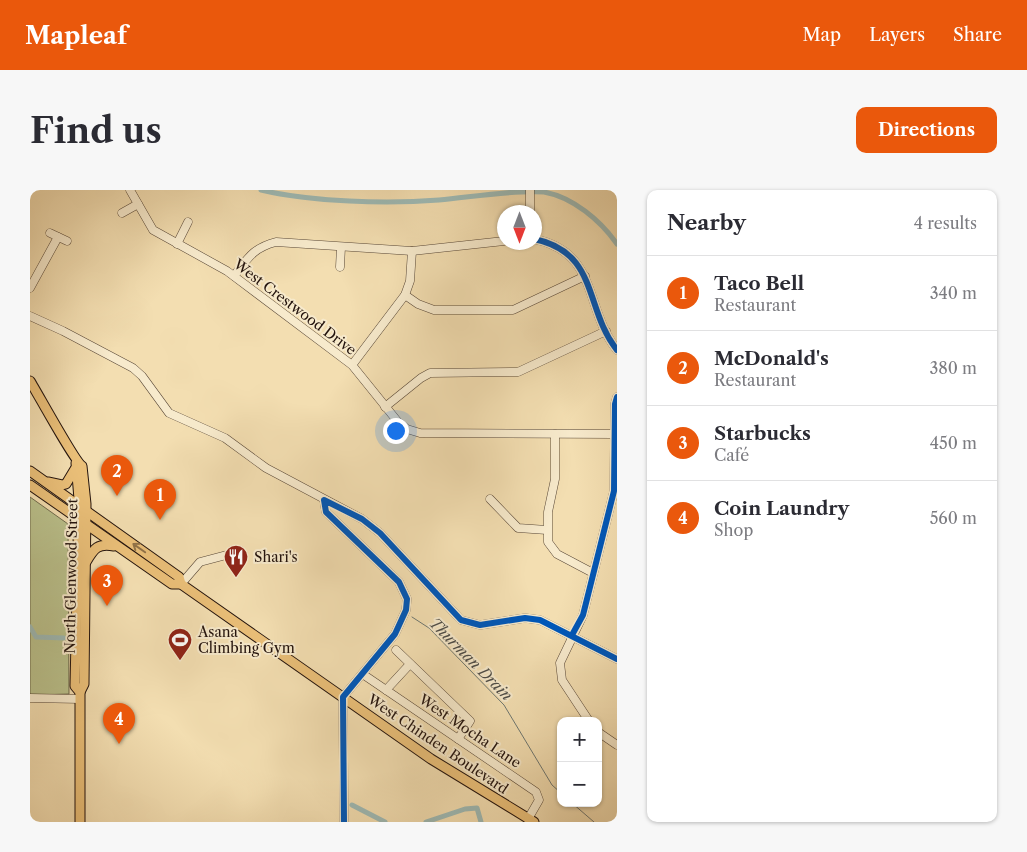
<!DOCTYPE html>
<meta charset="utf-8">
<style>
body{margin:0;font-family:"Libre Caslon Text",serif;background:#f7f7f7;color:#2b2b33}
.controls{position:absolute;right:15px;bottom:15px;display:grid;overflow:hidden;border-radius:10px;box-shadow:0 1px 4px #0004}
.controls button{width:45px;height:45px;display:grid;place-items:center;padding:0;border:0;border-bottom:1px solid #e1e1e2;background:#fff;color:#2b2b33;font:25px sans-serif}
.compass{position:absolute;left:467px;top:15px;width:45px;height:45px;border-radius:50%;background:#fff;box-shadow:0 1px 4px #0004;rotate:180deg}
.you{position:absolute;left:365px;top:240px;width:18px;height:18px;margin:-12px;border:4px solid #fff;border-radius:50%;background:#1a73e8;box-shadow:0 0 0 8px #1a73e833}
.badge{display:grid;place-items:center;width:32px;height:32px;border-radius:50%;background:#ea580c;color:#fff;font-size:16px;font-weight:700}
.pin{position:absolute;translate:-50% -41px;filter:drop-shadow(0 1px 2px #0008)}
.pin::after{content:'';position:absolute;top:26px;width:18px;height:15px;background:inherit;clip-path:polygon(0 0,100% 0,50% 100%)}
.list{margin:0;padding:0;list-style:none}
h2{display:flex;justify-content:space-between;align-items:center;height:65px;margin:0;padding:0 20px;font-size:21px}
h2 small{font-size:16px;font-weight:400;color:#7c7c81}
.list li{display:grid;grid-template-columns:32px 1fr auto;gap:15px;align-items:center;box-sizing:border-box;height:75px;padding:0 20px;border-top:1px solid #e1e1e2}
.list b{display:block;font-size:19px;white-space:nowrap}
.list p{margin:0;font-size:16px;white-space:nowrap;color:#7c7c81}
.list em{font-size:16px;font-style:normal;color:#7c7c81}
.map{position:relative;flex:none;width:587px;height:632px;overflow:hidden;border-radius:10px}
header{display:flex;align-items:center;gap:30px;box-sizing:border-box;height:70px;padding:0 25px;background:#ea580c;color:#fff}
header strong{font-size:24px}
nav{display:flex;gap:28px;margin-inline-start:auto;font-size:18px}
.intro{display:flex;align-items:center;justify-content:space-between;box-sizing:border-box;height:120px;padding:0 30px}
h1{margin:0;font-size:35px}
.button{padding:12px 22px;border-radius:10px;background:#ea580c;color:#fff;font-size:18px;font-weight:700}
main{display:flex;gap:30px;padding:0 30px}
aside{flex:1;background:#fff;border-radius:10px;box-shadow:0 1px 4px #0004}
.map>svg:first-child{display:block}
.green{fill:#bac18c;stroke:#6e6a4c}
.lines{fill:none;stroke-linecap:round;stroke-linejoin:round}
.stream{stroke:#6d7772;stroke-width:1}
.canal{stroke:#9ebab5;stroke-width:5}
.minor-casing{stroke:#574636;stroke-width:9}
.major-casing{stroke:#23130d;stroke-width:11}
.minor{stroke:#f7eacc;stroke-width:8}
.major{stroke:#eabf78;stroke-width:9}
.cycleway-casing{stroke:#f7eacc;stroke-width:9}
.cycleway{stroke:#0057b8;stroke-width:6}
.oneway{stroke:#907248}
.labels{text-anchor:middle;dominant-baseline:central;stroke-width:4;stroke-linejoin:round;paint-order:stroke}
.street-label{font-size:14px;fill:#23130d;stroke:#f7eacc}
.poi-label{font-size:14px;fill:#23130d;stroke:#f7eacc;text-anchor:start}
.water-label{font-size:15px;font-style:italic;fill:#4e4d48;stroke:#f7eacc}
</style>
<header>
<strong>Mapleaf</strong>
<nav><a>Map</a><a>Layers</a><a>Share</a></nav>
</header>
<div class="intro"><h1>Find us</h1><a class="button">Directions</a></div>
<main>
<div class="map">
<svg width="587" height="632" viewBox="0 0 587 632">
<rect width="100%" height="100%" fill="#f3deb1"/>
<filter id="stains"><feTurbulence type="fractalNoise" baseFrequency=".004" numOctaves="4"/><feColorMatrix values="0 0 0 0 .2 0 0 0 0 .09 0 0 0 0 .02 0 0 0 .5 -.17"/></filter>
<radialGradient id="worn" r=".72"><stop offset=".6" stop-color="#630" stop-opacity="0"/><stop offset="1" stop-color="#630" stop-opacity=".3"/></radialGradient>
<path class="green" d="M0,307L38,334L39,504L0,505Z"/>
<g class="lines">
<g class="stream">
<path d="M382,427L399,438L474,515L522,595L531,603"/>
<path d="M542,613L564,632"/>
</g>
<g class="canal">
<path d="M231,0C282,12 356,14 409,10C442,7 481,0 514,2C543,7 571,31 587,54"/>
<path d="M0,437L6,447L34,448"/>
<path d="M322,615L355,632"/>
<path d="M396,632L435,619L447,618L451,632"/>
</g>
<defs>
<g id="minor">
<path d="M100,0L123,40L197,81L322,175L368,232L377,239L390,243L585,244"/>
<path d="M500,22V0"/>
<path d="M92,23L108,14"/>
<path d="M20,43L37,51"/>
<path d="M504,49C569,62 554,119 587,160"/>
<path d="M147,54L158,32"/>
<path d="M310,77L311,57"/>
<path d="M204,86C218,68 223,58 246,52L382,61L474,51"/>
<path d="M0,98L28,47"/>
<path d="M375,105L388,114L404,120H483L555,86"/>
<path d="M0,126L33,141L103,178L112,186L139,223L195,248L236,278L332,329L350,343L431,430L450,435L495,428L510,430L587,469"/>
<path d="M322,175L375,105L380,91L382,61"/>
<path d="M355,217L391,188L400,183L488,182L576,141"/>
<path d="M525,244V289L518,322V352L527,364L563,383"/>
<path d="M460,309L488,338L517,340"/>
<path d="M294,310L296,322L369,392L377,409L376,420L365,444L313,507L314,632"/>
<path d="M151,394L170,372L204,363"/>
<path d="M366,460L440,531L428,549"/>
<path d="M334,485L506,602L509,610L498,629"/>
<path d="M356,500L380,474"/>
<path d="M0,508L50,509"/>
<path d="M559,531L532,490L530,473L553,425L584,301L585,214L587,207"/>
<path d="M568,542L587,555"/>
</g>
<g id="major">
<path d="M0,191C8,204 45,272 52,276L56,314L54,494L50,502"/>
<path d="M46,273L49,309L45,496L50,502V632"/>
<path d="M0,281L149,387L151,394"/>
<path d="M18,292L32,295L36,294L45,279"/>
<path d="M0,295L142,394H151L401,569L504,632"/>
<path d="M56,372C64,358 68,353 84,356"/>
</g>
</defs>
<use href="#minor" class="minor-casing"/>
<use href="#major" class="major-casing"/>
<use href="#minor" class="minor"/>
<use href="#major" class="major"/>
<defs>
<g id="cycleway">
<path d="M504,49C569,62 554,119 587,160"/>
<path d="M542,445L553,425L584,301L585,214L587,207"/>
<path d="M314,632L313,507L365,444L376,420L377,409L369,392L296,322L294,310L332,329L350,343L431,430L450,435L495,428L510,430L587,469"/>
</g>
</defs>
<use href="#cycleway" class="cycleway-casing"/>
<use href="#cycleway" class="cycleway"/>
</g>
<defs><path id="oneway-shaft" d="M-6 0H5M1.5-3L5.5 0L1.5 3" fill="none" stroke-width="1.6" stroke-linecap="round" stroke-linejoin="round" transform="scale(1.25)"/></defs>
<use class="oneway" href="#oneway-shaft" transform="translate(109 358) rotate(-145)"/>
<defs>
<symbol id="restaurant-pin" viewBox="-11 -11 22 30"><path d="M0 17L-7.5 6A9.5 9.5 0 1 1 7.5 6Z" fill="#8f2418" stroke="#f7eacc"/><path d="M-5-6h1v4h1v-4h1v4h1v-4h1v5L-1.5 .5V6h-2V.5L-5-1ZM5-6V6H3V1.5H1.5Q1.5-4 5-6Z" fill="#fff"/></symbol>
<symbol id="stadium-pin" viewBox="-11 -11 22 30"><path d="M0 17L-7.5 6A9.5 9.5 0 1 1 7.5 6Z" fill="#8f2418" stroke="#f7eacc"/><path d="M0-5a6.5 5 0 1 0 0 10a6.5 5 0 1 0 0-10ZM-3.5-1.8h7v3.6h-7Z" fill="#fff"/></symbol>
</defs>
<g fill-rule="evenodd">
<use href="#restaurant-pin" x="192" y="353" width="28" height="38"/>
<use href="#stadium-pin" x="136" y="436" width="28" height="38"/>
</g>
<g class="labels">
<g class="street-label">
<text transform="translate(265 117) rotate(37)">West Crestwood Drive</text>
<text transform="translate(41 386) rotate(-89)">North Glenwood Street</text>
<text transform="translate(440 541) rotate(34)">West Mocha Lane</text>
<text transform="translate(408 554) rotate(34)">West Chinden Boulevard</text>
</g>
<g class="poi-label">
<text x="224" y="367">Shari's</text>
<text x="168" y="442">Asana<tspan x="168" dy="16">Climbing Gym</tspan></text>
</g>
<g class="water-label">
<text transform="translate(441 469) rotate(45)">Thurman Drain</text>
</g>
</g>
<rect width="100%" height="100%" filter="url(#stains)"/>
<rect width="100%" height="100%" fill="url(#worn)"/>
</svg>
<div class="controls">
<button>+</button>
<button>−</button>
</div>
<svg class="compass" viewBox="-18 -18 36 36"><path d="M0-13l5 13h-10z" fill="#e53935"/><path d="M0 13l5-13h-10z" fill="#7c7c81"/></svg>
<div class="you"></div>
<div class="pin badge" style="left:130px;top:330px">1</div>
<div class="pin badge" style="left:87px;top:306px">2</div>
<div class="pin badge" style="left:77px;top:416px">3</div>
<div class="pin badge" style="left:89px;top:554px">4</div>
</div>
<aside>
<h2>Nearby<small>4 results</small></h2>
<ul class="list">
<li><span class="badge">1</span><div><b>Taco Bell</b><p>Restaurant</p></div><em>340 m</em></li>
<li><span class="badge">2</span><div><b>McDonald's</b><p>Restaurant</p></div><em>380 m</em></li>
<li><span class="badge">3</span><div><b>Starbucks</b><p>Café</p></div><em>450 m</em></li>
<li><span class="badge">4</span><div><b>Coin Laundry</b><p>Shop</p></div><em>560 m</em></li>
</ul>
</aside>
</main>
